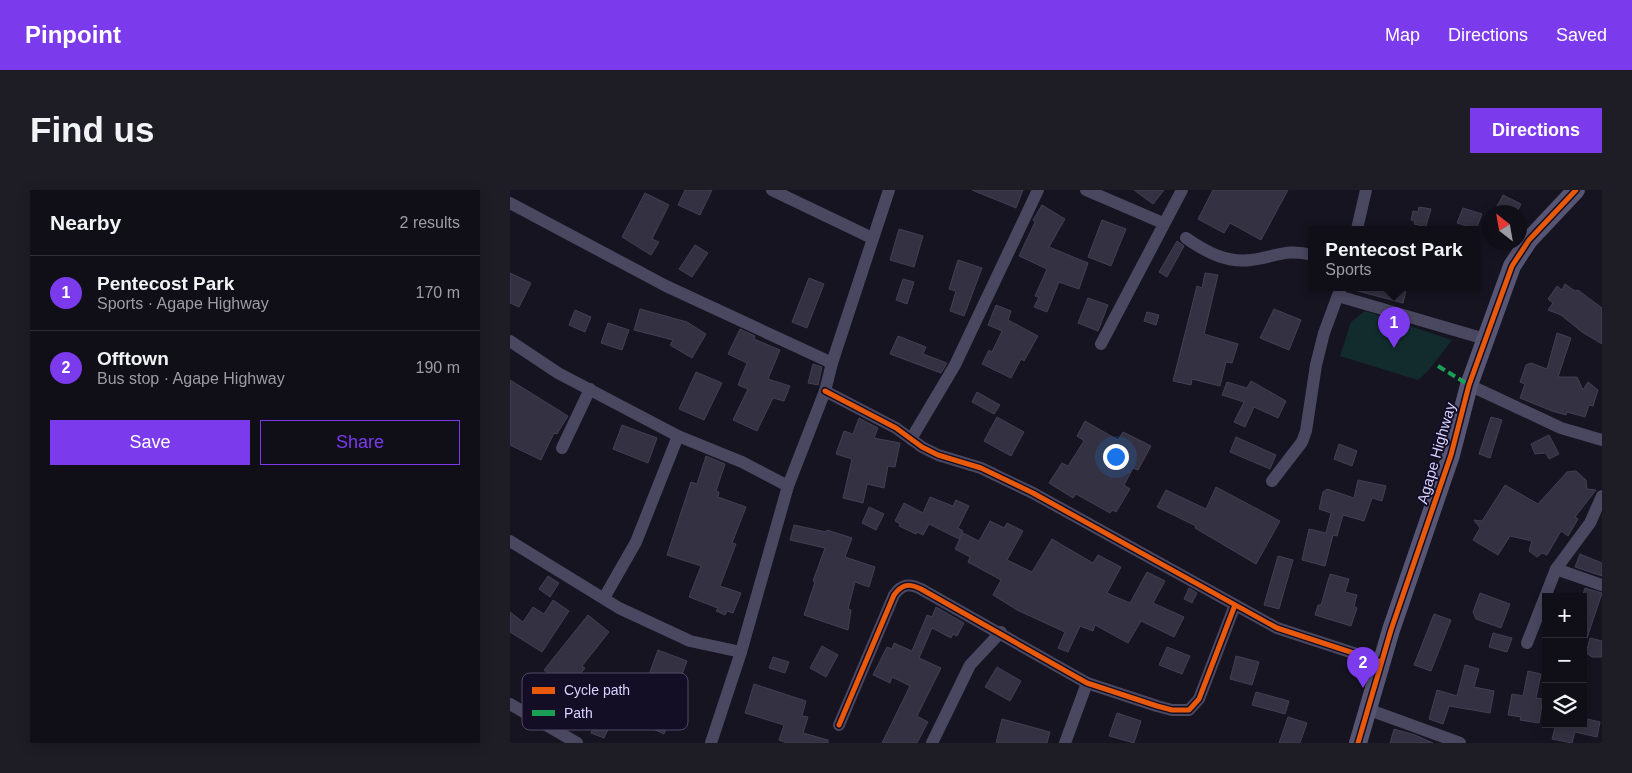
<!DOCTYPE html>
<meta charset="utf-8">
<style>
body{margin:0;font-family:Arial,sans-serif;background:#1e1d25;color:#f1f3f6}
.controls{position:absolute;right:15px;bottom:15px;display:grid;overflow:hidden;border-radius:0px;box-shadow:0 2px 12px #0003}
.controls button{width:45px;height:45px;display:grid;place-items:center;padding:0;border:0;border-bottom:1px solid #302f37;background:#100f18;color:#f1f3f6;font:25px sans-serif}
.compass{position:absolute;left:972px;top:15px;width:45px;height:45px;border-radius:50%;background:#100f18;box-shadow:0 2px 12px #0003;rotate:329deg}
.you{position:absolute;left:605px;top:266px;width:18px;height:18px;margin:-12px;border:4px solid #fff;border-radius:50%;background:#1a73e8;box-shadow:0 0 0 8px #1a73e833}
.badge{display:grid;place-items:center;width:32px;height:32px;border-radius:50%;background:#7c3aed;color:#fff;font-size:16px;font-weight:700}
.pin{position:absolute;translate:-50% -41px;filter:drop-shadow(0 1px 2px #0008)}
.pin::after{content:'';position:absolute;top:26px;width:18px;height:15px;background:inherit;clip-path:polygon(0 0,100% 0,50% 100%)}
.popup{position:absolute;left:798px;top:36px;width:172px;height:65px;box-sizing:border-box;display:grid;place-content:center;border-radius:0px;background:#100f18;filter:drop-shadow(0 1px 4px #0005);font-size:16px;white-space:nowrap;color:#9c9ca2}
.popup b{font-size:19px;color:#f1f3f6}
.popup::after{content:'';position:absolute;left:50%;top:100%;margin-left:-10px;border:10px solid transparent;border-top-color:#100f18}
.list{margin:0;padding:0;list-style:none}
h2{display:flex;justify-content:space-between;align-items:center;height:65px;margin:0;padding:0 20px;font-size:21px}
h2 small{font-size:16px;font-weight:400;color:#9c9ca2}
.list li{display:grid;grid-template-columns:32px 1fr auto;gap:15px;align-items:center;box-sizing:border-box;height:75px;padding:0 20px;border-top:1px solid #302f37}
.list b{display:block;font-size:19px;white-space:nowrap}
.list p{margin:0;font-size:16px;white-space:nowrap;color:#9c9ca2}
.list em{font-size:16px;font-style:normal;color:#9c9ca2}
.actions{display:flex;gap:10px;padding:15px 20px}
.actions a{flex:1;padding:11px 0;border:1px solid #7c3aed;border-radius:0px;text-align:center;font-size:18px;color:#7c3aed}
.actions .main{background:#7c3aed;color:#fff}
.icon{flex:none;width:28px;height:28px;fill:none;stroke:currentColor;stroke-width:2;stroke-linecap:round;stroke-linejoin:round}
.map{position:relative;flex:none;width:1092px;height:553px;overflow:hidden;border-radius:0px}
header{display:flex;align-items:center;gap:30px;box-sizing:border-box;height:70px;padding:0 25px;background:#7c3aed;color:#fff}
header strong{font-size:24px}
nav{display:flex;gap:28px;margin-inline-start:auto;font-size:18px}
.intro{display:flex;align-items:center;justify-content:space-between;box-sizing:border-box;height:120px;padding:0 30px}
h1{margin:0;font-size:35px}
.button{padding:12px 22px;border-radius:0px;background:#7c3aed;color:#fff;font-size:18px;font-weight:700}
main{display:flex;gap:30px;padding:0 30px}
aside{flex:1;background:#100f18;border-radius:0px;box-shadow:0 2px 12px #0003}
.map>svg:first-child{display:block}
.green{fill:#122c2d}
.building{fill:#343242;stroke:#433e55}
.lines{fill:none;stroke-linecap:round;stroke-linejoin:round}
.street{stroke:#4a4861;stroke-width:12}
.secondary{stroke:#575574;stroke-width:18}
.quiet{stroke:#1a9f57;stroke-width:4;stroke-dasharray:8 4;stroke-linecap:butt}
.cycleway-casing{stroke:#130e26;stroke-width:8}
.cycleway{stroke:#e8590c;stroke-width:5}
.labels{text-anchor:middle;dominant-baseline:central;stroke-width:4;stroke-linejoin:round;paint-order:stroke}
.street-label{font-size:15px;fill:#d9d3ff;stroke:#130e26}
.key{fill:#130e26;stroke:#4e4967;stroke-width:1}
.key-label{font-size:14px;fill:#d9d3ff}
</style>
<header>
<strong>Pinpoint</strong>
<nav><a>Map</a><a>Directions</a><a>Saved</a></nav>
</header>
<div class="intro"><h1>Find us</h1><a class="button">Directions</a></div>
<main>
<aside>
<h2>Nearby<small>2 results</small></h2>
<ul class="list">
<li><span class="badge">1</span><div><b>Pentecost Park</b><p>Sports · Agape Highway</p></div><em>170 m</em></li>
<li><span class="badge">2</span><div><b>Offtown</b><p>Bus stop · Agape Highway</p></div><em>190 m</em></li>
</ul>
<div class="actions"><a class="main">Save</a><a>Share</a></div>
</aside>
<div class="map">
<svg width="1092" height="553" viewBox="0 0 1092 553">
<rect width="100%" height="100%" fill="#161420"/>
<path class="green" d="M855,121L942,150L918,181L908,190L830,166L841,132Z"/>
<g class="building">
<path d="M175,0H202L190,25L168,15Z"/>
<path d="M462,0H513L506,18Z"/>
<path d="M624,0H654L643,14Z"/>
<path d="M703,0H778L751,50L720,33L714,43L688,29Z"/>
<path d="M135,3L159,15L142,49L149,52L141,65L112,47Z"/>
<path d="M993,5L1011,14L1007,22H984Z"/>
<path d="M532,15L555,29L539,57L578,73L569,99L549,92L537,122L524,117L529,107L525,106L537,79L509,66L525,32L523,30Z"/>
<path d="M909,17L921,19L915,39H911L909,35L904,34L905,31L901,30L903,21L908,22Z"/>
<path d="M953,18L972,24L966,39L947,33Z"/>
<path d="M592,30L616,39L601,76L578,67Z"/>
<path d="M389,39L413,46L404,77L380,70Z"/>
<path d="M667,51L674,56L657,87L649,82Z"/>
<path d="M185,55L198,63L182,87L169,79Z"/>
<path d="M448,70L472,78L454,126L440,121L446,101L439,99Z"/>
<path d="M0,83L21,93L9,117L0,113Z"/>
<path d="M695,83L708,85L694,144L728,154L722,173L716,172L710,196L682,189L681,195L663,191L687,96L692,98Z"/>
<path d="M299,88L314,94L297,138L282,132Z"/>
<path d="M393,89L404,92L397,114L386,110Z"/>
<path d="M1055,94L1065,101L1068,100L1092,118V154L1072,142L1051,125L1038,120L1043,113L1038,109L1047,96L1052,100Z"/>
<path d="M844,97H897L893,113L844,100Z"/>
<path d="M578,108L598,115L588,141L568,133Z"/>
<path d="M486,115L501,121L498,130L528,146L514,171L511,169L501,188L472,174L479,160L482,162L492,141L478,135Z"/>
<path d="M130,119L177,132L196,144L182,168L160,155L163,150L124,140Z"/>
<path d="M764,119L791,130L779,160L750,148Z"/>
<path d="M65,120L81,127L75,142L59,135Z"/>
<path d="M637,122L649,125L646,135L634,131Z"/>
<path d="M98,133L119,140L112,160L91,153Z"/>
<path d="M230,139L245,146L244,149L270,160L258,189L280,196L274,211L263,208L247,241L223,230L238,199L228,195L237,173L218,164Z"/>
<path d="M1047,143L1061,148L1048,187H1067L1073,200L1078,192L1088,200L1083,216L1079,215L1075,227L1057,222L1056,225L1042,221L1010,208L1015,194L1010,192L1016,175L1021,173L1037,179Z"/>
<path d="M388,146L416,157L413,164L437,173L431,183L380,164Z"/>
<path d="M303,174L312,177L308,195L298,193Z"/>
<path d="M186,182L212,193L194,230L169,219Z"/>
<path d="M0,190L58,226L47,244L44,243L31,270L0,255Z"/>
<path d="M741,191L776,211L768,228L744,217L735,237L724,232L734,212L712,205L717,192L737,198Z"/>
<path d="M467,202L490,215L484,224L462,212Z"/>
<path d="M487,227L514,242L501,266L474,251Z"/>
<path d="M981,227L992,230L980,268L969,264Z"/>
<path d="M349,228L368,238L364,248L390,253L385,277L378,276L374,298L357,294L353,313L333,308L342,269L326,264L334,241L343,244Z"/>
<path d="M575,231L608,250L613,242L641,256L628,280L623,278L614,295L620,299L606,322L602,320L600,323L566,304L563,308L539,293L552,273L558,276L574,251L567,246Z"/>
<path d="M112,235L147,248L138,273L103,259Z"/>
<path d="M1039,245L1049,264L1039,269L1036,263L1025,264L1021,254Z"/>
<path d="M726,247L766,265L760,279L720,262Z"/>
<path d="M829,254L847,261L842,276L824,269Z"/>
<path d="M196,266L215,274L206,301L209,302L208,307L236,317L222,353L226,354L210,396L231,403L223,423L217,421L215,425L206,421L208,418L179,407L191,376L157,365L181,292L187,294Z"/>
<path d="M1066,281L1076,290L1077,299L1086,300L1065,327L1068,329L1058,346L1051,341L1037,365L1032,363L1027,367L1019,361L1022,351L1000,346L988,365L963,350L970,338L964,330L972,331L995,295L1028,314L1057,282Z"/>
<path d="M848,290L876,296L872,311L862,308L854,331L833,325L827,346L823,345L815,376L792,370L799,339L816,343L821,323L809,319L813,302L817,299L844,308Z"/>
<path d="M706,297L770,331L746,374L685,338L686,336L647,317L656,300L696,319Z"/>
<path d="M420,307L443,316L446,310L459,316L448,338L453,341L449,349L419,334L413,345L407,342L406,344L389,336L390,334L385,331L394,313L413,323Z"/>
<path d="M359,317L374,324L366,340L352,333Z"/>
<path d="M480,331L494,338L497,333L513,341L497,370L522,382L542,349L583,373L588,365L611,377L597,403L620,413L637,382L655,391L643,413L674,427L664,447L631,431L618,453L585,435L583,441L570,436L558,462L548,458L555,442L507,420L483,405L491,390L458,372L460,367L445,359L453,343L469,351Z"/>
<path d="M284,335L316,342L317,340L342,348L335,367L365,377L359,397L345,392L338,419L341,420L338,440L294,425L305,392L303,391L315,358L280,350Z"/>
<path d="M1070,364L1092,373V386L1065,377Z"/>
<path d="M768,366L783,370L769,419L754,415Z"/>
<path d="M820,384L839,389L835,402L847,405L844,416L847,418L841,436L805,425L808,415H811Z"/>
<path d="M38,386L49,393L40,407L29,399Z"/>
<path d="M679,398L687,403L682,413L674,409Z"/>
<path d="M1075,398L1092,403L1075,454L1072,407Z"/>
<path d="M970,403L1000,414L991,438L966,429L963,422Z"/>
<path d="M43,410L59,421L32,462L0,442V422L13,432L23,417L34,424Z"/>
<path d="M426,417L454,433L447,446L443,444L441,448L422,438L409,468L431,478L407,526L418,532L407,553H372L400,496L382,487L380,493L363,485L377,457L382,459L384,453L402,461L417,425L422,427Z"/>
<path d="M924,424L941,430L921,481L904,475Z"/>
<path d="M78,425L99,442L72,476L75,478L59,499L34,480Z"/>
<path d="M983,443L1002,448L997,462L979,457Z"/>
<path d="M1080,448L1092,451V467H1082L1076,463Z"/>
<path d="M312,456L328,465L316,487L300,478Z"/>
<path d="M657,457L680,466L672,484L649,475Z"/>
<path d="M148,460L177,471L167,498L138,487Z"/>
<path d="M726,466L749,472L742,495L720,489Z"/>
<path d="M263,467L279,472L275,483L259,478Z"/>
<path d="M955,475L969,479L964,497L984,501L980,523L939,516L933,534L919,529L927,500L947,506Z"/>
<path d="M487,477L511,491L500,511L475,497Z"/>
<path d="M1018,481L1031,484L1026,508L1033,509L1029,533L1010,530L1011,527L998,525L1002,504L1013,506Z"/>
<path d="M244,494L296,511L292,526L298,527L293,543L318,550V553H277L269,550L274,535L235,523Z"/>
<path d="M746,502L779,511L775,524L742,515Z"/>
<path d="M134,509L163,521L154,544L141,538L143,534L126,527Z"/>
<path d="M607,523L631,531L624,553L599,546Z"/>
<path d="M778,527L797,533L790,553H769Z"/>
<path d="M1073,528L1090,532L1087,547L1065,542L1062,553L1042,549L1046,534H1073Z"/>
<path d="M87,529L100,535L94,548L81,543Z"/>
<path d="M492,529L540,542L537,553H486Z"/>
<path d="M884,539L905,545L923,553H880Z"/>
</g>
<g class="lines">
<g class="street">
<path d="M262,0L362,48"/>
<path d="M576,0L653,33"/>
<path d="M0,13L156,96L322,173"/>
<path d="M847,39L856,0"/>
<path d="M676,48C696,62 716,73 741,70C765,67 777,58 802,65"/>
<path d="M828,106L975,149"/>
<path d="M0,151L48,183L168,246L232,272L278,296"/>
<path d="M591,154L672,0"/>
<path d="M959,195L1051,238L1092,250"/>
<path d="M315,201L386,238L412,257L428,265L471,278L523,303L767,438L871,472"/>
<path d="M401,249L445,175L528,0"/>
<path d="M52,258L80,199"/>
<path d="M762,291L792,252L796,241L806,175L814,143L831,97"/>
<path d="M0,351L109,418L180,451L231,462"/>
<path d="M1046,379L1092,395"/>
<path d="M94,408L126,352L168,246"/>
<path d="M1017,453L1046,379L1080,333L1092,306"/>
<path d="M0,514L67,553"/>
<path d="M857,519L950,553"/>
<path d="M329,535L384,405C392,394 399,393 411,399L577,493L647,516L662,520H679L689,509L725,415"/>
<path d="M201,553L231,462L278,296L315,201L322,173L379,0"/>
<path d="M422,553L460,475L491,442"/>
<path d="M555,553L577,493"/>
</g>
<path class="secondary" d="M848,553L881,440L941,265L959,195L1002,76L1019,50L1066,0"/>
<path class="quiet" d="M928,176L959,195"/>
<defs>
<g id="cycleway">
<path d="M315,201L386,238L412,257L428,265L471,278L523,303L767,438L871,472"/>
<path d="M329,535L384,405C392,394 399,393 411,399L577,493L647,516L662,520H679L689,509L725,415"/>
<path d="M848,553L881,440L941,265L959,195L1002,76L1019,50L1066,0"/>
</g>
</defs>
<use href="#cycleway" class="cycleway-casing"/>
<use href="#cycleway" class="cycleway"/>
</g>
<g class="labels">
<g class="street-label">
<text transform="translate(926 263) rotate(-74)">Agape Highway</text>
</g>
</g>
<rect x="12" y="483" width="166" height="57" rx="8" class="key"/>
<rect x="22" y="497" width="23" height="7" fill="#e8590c"/>
<rect x="22" y="520" width="23" height="6" fill="#1a9f57"/>
<g class="key-label">
<text x="54" y="505">Cycle path</text>
<text x="54" y="528">Path</text>
</g>
</svg>
<div class="controls">
<button>+</button>
<button>−</button>
<button><svg class="icon" aria-label="layers" viewBox="0 0 24 24"><path d="M12 4l9 5-9 5-9-5zM3 14l9 5 9-5"/></svg></button>
</div>
<svg class="compass" viewBox="-18 -18 36 36"><path d="M0-13l5 13h-10z" fill="#e53935"/><path d="M0 13l5-13h-10z" fill="#9c9ca2"/></svg>
<div class="you"></div>
<div class="pin badge" style="left:884px;top:158px">1</div>
<div class="popup"><b>Pentecost Park</b>Sports</div>
<div class="pin badge" style="left:853px;top:498px">2</div>
</div>
</main>
